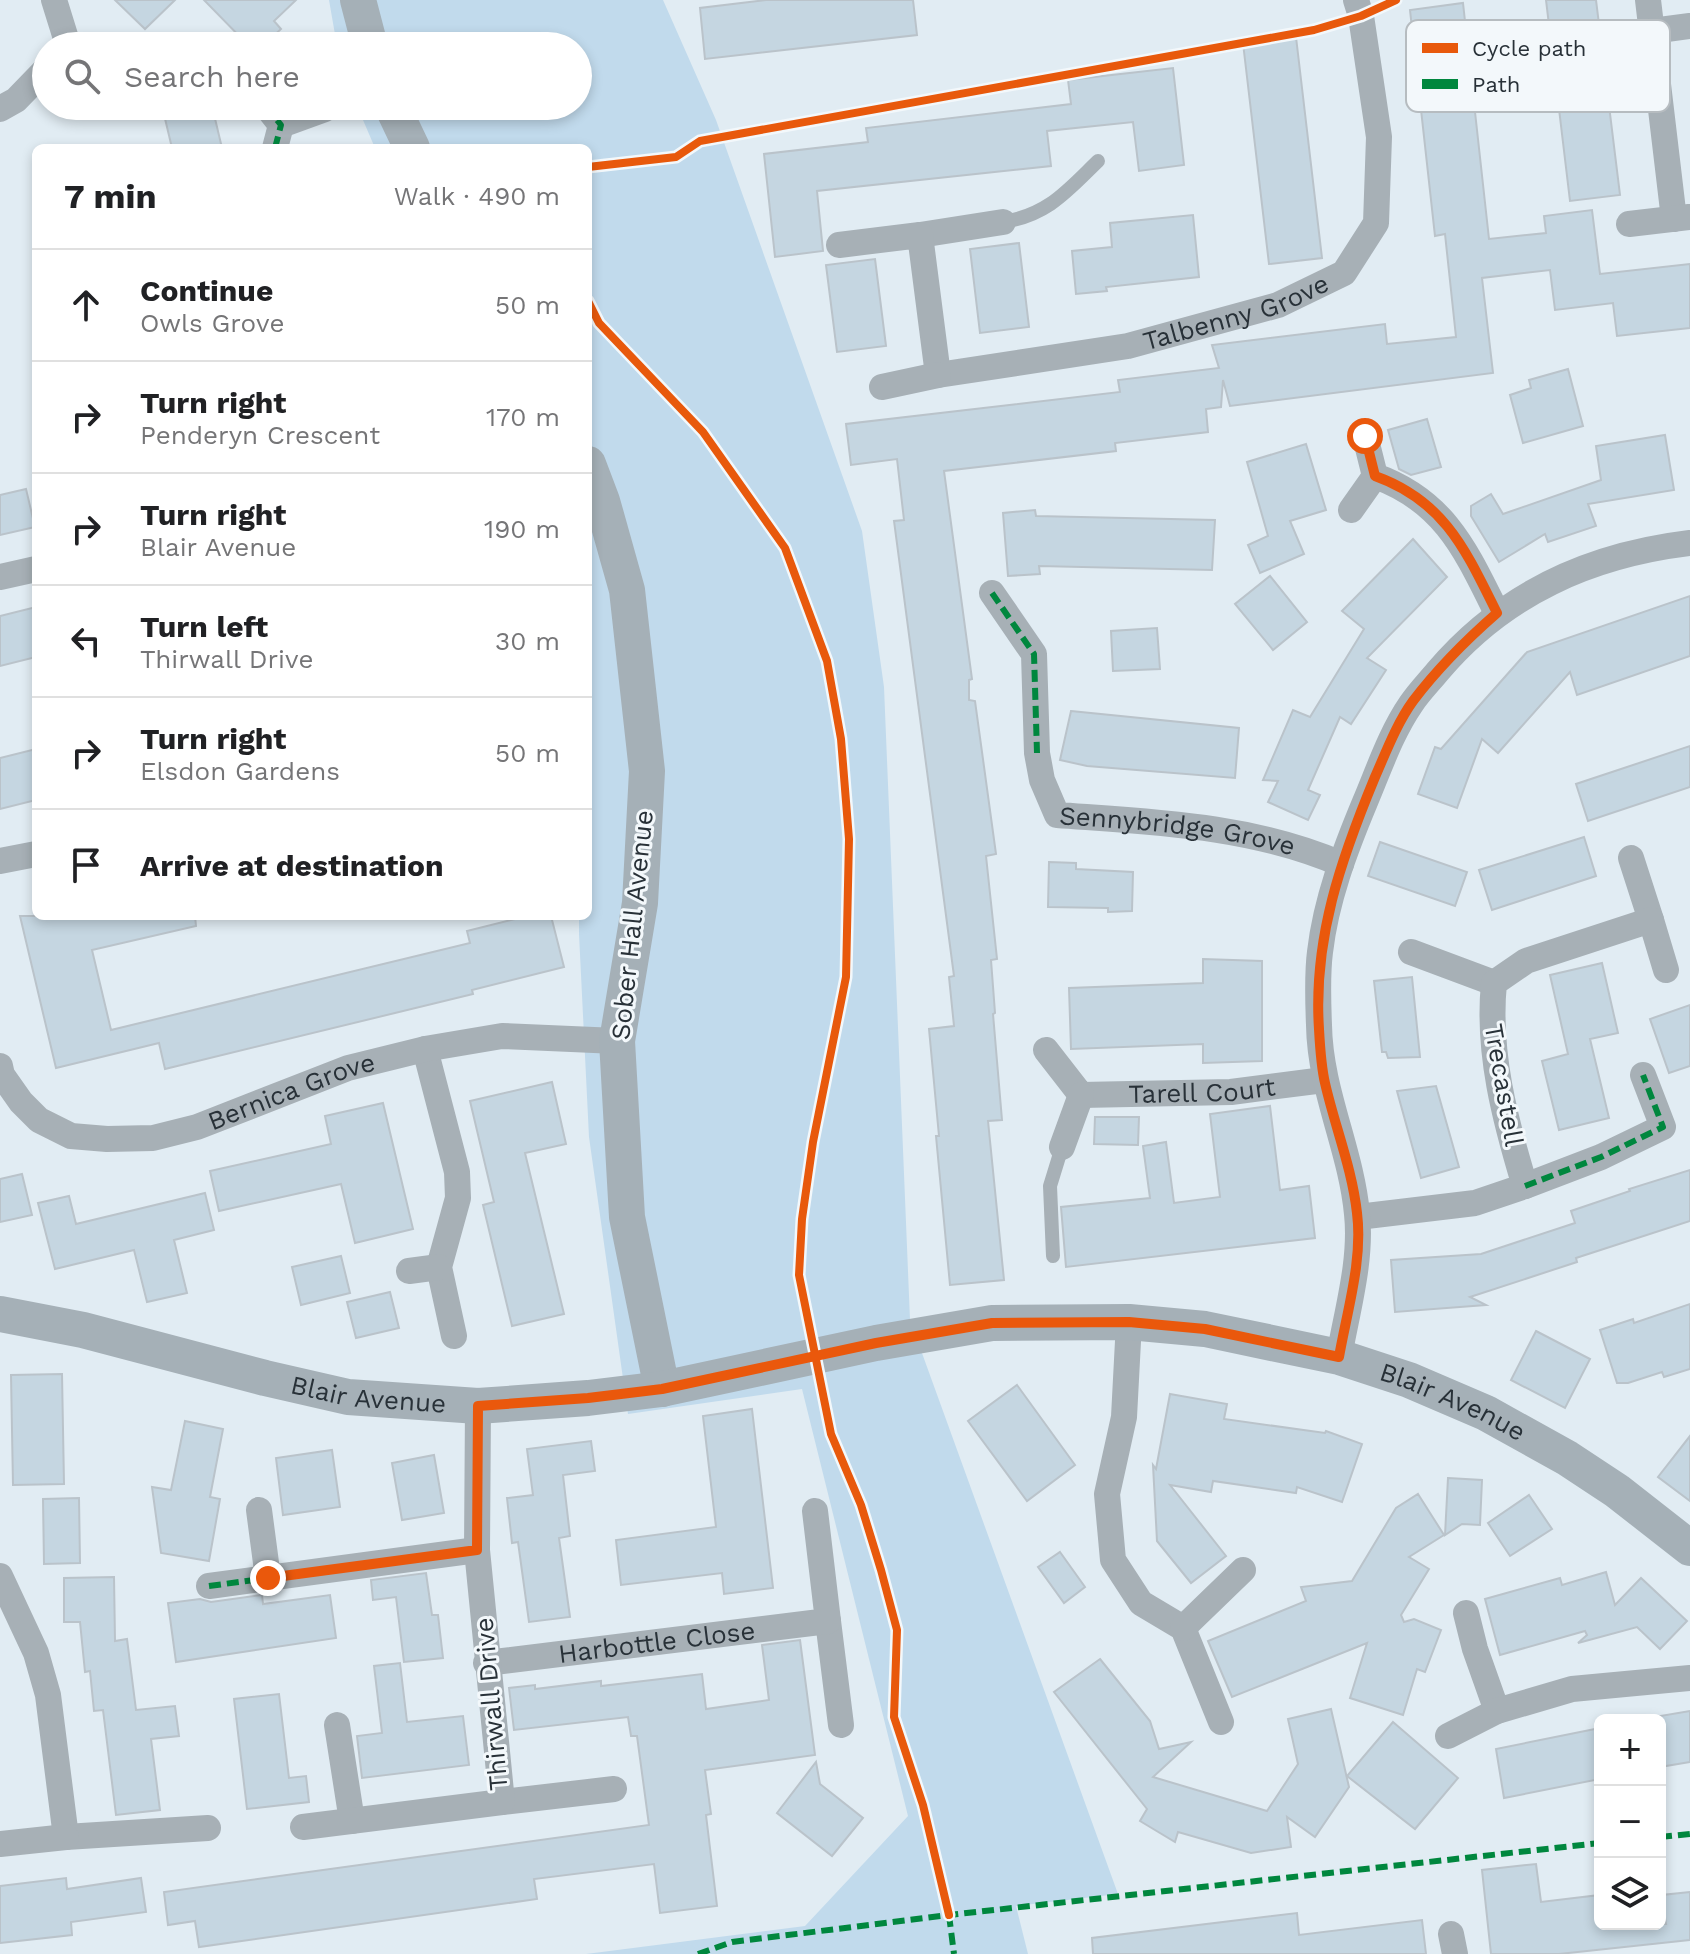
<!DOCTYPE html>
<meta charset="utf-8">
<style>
body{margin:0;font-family:"Work Sans",sans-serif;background:#f2f2f2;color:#202124}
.controls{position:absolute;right:24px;bottom:24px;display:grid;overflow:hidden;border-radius:12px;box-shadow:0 4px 12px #0003}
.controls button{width:72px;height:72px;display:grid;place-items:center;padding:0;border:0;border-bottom:2px solid #e0e0e0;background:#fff;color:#202124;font:40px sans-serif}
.stop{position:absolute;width:24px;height:24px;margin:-18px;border:6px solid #ea580c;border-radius:50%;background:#fff}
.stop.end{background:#ea580c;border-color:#fff;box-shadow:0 2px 8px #0008}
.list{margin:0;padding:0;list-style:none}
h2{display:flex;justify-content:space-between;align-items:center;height:104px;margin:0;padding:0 32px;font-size:34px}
h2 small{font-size:26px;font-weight:400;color:#757577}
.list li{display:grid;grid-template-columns:52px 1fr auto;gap:24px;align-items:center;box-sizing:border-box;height:112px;padding:0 32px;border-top:2px solid #e0e0e0}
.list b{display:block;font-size:30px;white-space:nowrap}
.list p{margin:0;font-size:26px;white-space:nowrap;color:#757577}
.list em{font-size:26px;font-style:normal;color:#757577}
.icon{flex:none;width:44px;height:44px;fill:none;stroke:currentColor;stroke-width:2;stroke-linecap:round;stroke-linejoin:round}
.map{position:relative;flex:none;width:1690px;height:1954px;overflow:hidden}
.search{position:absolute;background:#fff;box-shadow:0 4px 12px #0003;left:32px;top:32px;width:560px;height:88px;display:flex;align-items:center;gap:20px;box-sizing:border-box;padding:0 28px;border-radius:44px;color:#757577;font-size:30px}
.panel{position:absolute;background:#fff;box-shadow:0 4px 12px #0003;left:32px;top:144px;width:560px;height:776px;border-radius:12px}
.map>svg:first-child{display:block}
.green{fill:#c1daec}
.building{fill:#c5d6e1;stroke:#bac3ca;stroke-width:2}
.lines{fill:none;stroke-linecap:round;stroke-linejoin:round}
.lane{stroke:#a7b0b6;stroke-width:14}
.street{stroke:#a7b0b6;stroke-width:26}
.secondary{stroke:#a5b0b7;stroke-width:36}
.quiet{stroke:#00873e;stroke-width:6;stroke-dasharray:12 6;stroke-linecap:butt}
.cycleway-casing{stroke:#f3f8fb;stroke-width:13}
.cycleway{stroke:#e8590c;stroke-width:8}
.route{stroke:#ea580c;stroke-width:10}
.labels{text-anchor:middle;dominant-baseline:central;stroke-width:6;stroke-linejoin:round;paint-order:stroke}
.street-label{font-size:26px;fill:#283138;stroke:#f3f8fb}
.key{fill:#f3f8fb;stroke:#b6bcc0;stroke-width:2}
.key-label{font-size:22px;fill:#283138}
</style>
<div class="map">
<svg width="1690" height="1954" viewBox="0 0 1690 1954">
<rect width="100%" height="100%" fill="#e1ecf3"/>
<path class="green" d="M329,0H663L716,120L862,531L884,687L910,1320L1118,1894L1016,1906L1028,1954H586L805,1926L908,1816L802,1389L628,1414L589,1137L579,934V916H588L590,633L588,628V148H375L357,106H578V46H337Z"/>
<g class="building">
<path d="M115,0H175L145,29Z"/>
<path d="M204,0H296L274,21L281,29L263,46H249Z"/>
<path d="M766,0H913L917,35L705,59L700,8Z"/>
<path d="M1546,0H1596L1620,195L1570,201Z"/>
<path d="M1463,3L1489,239L1546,233L1544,216L1592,210L1600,274L1690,264V328L1617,336L1613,303L1555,310L1550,270L1482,278L1493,373L1230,406L1223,380L1221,407L1206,409L1208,432L1115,443L1116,451L944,471L972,679L969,680V700L975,701L996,854L986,856L997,959L991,960L995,1013L993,1014L1002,1120L988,1121L1004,1280L950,1285L936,1136H939L929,1029L954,1026L949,977L954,976L894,521L904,520L897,459L851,465L846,424L1120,392L1118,380L1219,368L1212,345L1385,324L1387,344L1456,337L1445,234L1435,236L1410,10Z"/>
<path d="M1296,37L1322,258L1269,264L1243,43Z"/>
<path d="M1173,68L1184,165L1139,171L1133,122L1047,131L1051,166L817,191L823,251L775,257L764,154L868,142L866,128L1071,104L1068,80Z"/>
<path d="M162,106H212L222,148H172Z"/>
<path d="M1193,215L1199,277L1106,287L1107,291L1076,294L1072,251L1112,247L1110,223Z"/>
<path d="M1019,243L1029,327L980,333L970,249Z"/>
<path d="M875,259L886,346L837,352L826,265Z"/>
<path d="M1568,369L1583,426L1523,443L1510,395L1531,388L1529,380Z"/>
<path d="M1427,419L1441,467L1411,475L1399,469L1388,430Z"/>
<path d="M1665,435L1674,490L1588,504L1596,526L1548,542L1545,534L1499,562L1471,516V506L1491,494L1503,514L1601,480L1596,446Z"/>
<path d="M1306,444L1326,510L1290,521L1304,554L1260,573L1248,545L1268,536L1247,462Z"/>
<path d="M26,489L35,527L0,535V495Z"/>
<path d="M1035,510L1036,516L1215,520L1212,570L1039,566L1040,574L1008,576L1003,513Z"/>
<path d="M1413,539L1447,577L1367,658L1386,670L1351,724L1340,717L1308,790L1320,795L1308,820L1268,802L1278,781L1263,780L1293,710L1310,717L1364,629L1342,611Z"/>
<path d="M1270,576L1307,622L1273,650L1235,604Z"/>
<path d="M1690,596V656L1577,695L1570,672L1498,753L1482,739L1457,808L1418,794L1435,747L1441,749L1527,652Z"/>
<path d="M36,607V657L0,666V616Z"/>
<path d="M1157,628L1160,669L1113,671L1111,631Z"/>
<path d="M1071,711L1239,728L1235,778L1087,766L1060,760Z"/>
<path d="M1690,746V787L1588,821L1576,784Z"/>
<path d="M36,749V800L0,809V758Z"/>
<path d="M1584,837L1596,876L1492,910L1479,870Z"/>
<path d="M1380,842L1467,872L1455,906L1368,876Z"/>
<path d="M1049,862L1076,863V869L1133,872L1132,911L1108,912V908L1048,907Z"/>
<path d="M20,916H195L196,926L92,950L111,1030L470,943L467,931L527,916H551L564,967L472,990L473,994L165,1069L159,1043L56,1068Z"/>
<path d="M1203,959L1262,961V1061L1203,1063V1044L1071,1049L1069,988L1203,983Z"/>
<path d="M1602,963L1618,1033L1590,1039L1609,1118L1559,1130L1542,1061L1568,1054L1550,975Z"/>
<path d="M1412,977L1420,1057L1388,1058L1386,1052H1382L1374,981Z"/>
<path d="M1690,1005V1066L1669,1073L1650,1019Z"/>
<path d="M552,1082L566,1144L525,1153L564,1314L512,1326L483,1205L494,1202L470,1101Z"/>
<path d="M1436,1086L1459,1167L1421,1178L1397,1091Z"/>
<path d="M383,1103L413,1229L355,1243L341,1184L219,1211L210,1171L331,1144L325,1116Z"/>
<path d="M1270,1106L1280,1190L1309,1186L1315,1238L1066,1267L1061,1207L1150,1198L1143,1146L1166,1142L1174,1203L1220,1197L1210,1114Z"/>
<path d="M1095,1117H1139L1138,1145L1094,1144Z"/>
<path d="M1690,1170V1221L1576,1258L1577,1262L1470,1297L1486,1305L1395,1312L1391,1260L1481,1254L1575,1223L1571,1211L1630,1191L1629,1189Z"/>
<path d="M22,1174L32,1215L0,1222V1179Z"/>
<path d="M205,1193L214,1230L174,1240L187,1293L147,1302L134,1250L55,1269L38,1203L69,1196L76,1224Z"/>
<path d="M341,1256L350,1293L301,1305L292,1267Z"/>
<path d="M390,1292L399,1328L356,1338L347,1302Z"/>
<path d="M1690,1304V1369L1664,1377L1662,1372L1628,1383H1617L1600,1330L1633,1319L1634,1323Z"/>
<path d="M1536,1331L1590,1359L1565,1408L1511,1380Z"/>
<path d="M62,1374L64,1484L13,1485L11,1375Z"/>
<path d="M1017,1385L1075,1465L1027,1501L968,1421Z"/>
<path d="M1170,1394L1227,1404L1224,1419L1325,1433L1326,1431L1362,1444L1342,1502L1297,1487L1296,1493L1213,1481L1211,1492L1170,1485L1226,1556L1191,1583L1157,1541L1153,1465L1156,1469Z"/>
<path d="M752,1409L773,1588L724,1594L722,1573L621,1585L616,1540L716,1527L703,1416Z"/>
<path d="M185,1421L223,1429L210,1497L220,1499L209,1561L161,1553L152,1487L171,1490Z"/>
<path d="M1690,1436V1501L1658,1477Z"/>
<path d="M591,1441L595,1471L563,1475L570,1536L559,1538L570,1617L529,1622L518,1542L512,1543L507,1498L533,1495L527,1449Z"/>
<path d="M332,1450L340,1507L283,1515L276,1458Z"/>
<path d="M434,1455L444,1513L402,1520L392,1463Z"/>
<path d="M1448,1478L1482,1480L1480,1525L1462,1524L1445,1535Z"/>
<path d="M1418,1494L1444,1535L1409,1557L1429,1569L1401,1615L1404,1622L1414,1619L1441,1630L1425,1672L1417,1669L1403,1715L1350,1698L1367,1643L1232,1697L1208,1641L1306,1601L1301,1587L1352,1581L1396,1508Z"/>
<path d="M1529,1495L1552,1529L1510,1556L1488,1523Z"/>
<path d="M79,1498L80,1563L44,1564L43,1499Z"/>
<path d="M1060,1552L1085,1587L1064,1603L1038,1567Z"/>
<path d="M1606,1572L1615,1605L1641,1578L1687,1621L1660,1649L1637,1627L1578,1643L1587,1635L1585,1631L1500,1655L1485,1599L1560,1578L1562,1585Z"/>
<path d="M426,1573L432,1615H438L443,1658L404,1662L396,1597L373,1600L371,1580Z"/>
<path d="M114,1577L115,1641L127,1639L136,1710L175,1706L179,1736L151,1739L160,1810L116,1815L103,1710L94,1711L90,1671L85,1672L80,1622H64V1578Z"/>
<path d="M262,1595L263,1604L330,1595L336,1638L176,1662L168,1603L200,1599L211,1602Z"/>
<path d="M800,1640L815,1755L705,1770L711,1814L706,1815L717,1906L660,1913L654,1864L534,1879L537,1899L199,1947L195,1921L168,1925L164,1892L649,1825L637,1736H631L628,1717L514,1730L509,1688L535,1685V1689L601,1681V1686L702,1674L706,1709L769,1700L762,1645Z"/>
<path d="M1100,1659L1150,1721L1159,1749L1191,1742L1153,1777L1267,1811L1298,1764L1288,1719L1331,1709L1349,1787L1315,1837L1287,1817L1291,1847L1251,1853L1178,1832L1175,1842L1140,1821L1147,1809L1054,1692Z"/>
<path d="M400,1663L407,1722L463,1716L469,1765L362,1778L357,1736L382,1733L374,1666Z"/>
<path d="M279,1694L289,1778L306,1776L309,1802L247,1809L234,1699Z"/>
<path d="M1690,1711V1762L1660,1767V1716Z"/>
<path d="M1393,1722L1458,1778L1415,1829L1347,1776Z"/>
<path d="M1600,1728V1779L1504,1798L1496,1749Z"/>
<path d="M816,1762L820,1784L863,1818L832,1856L777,1813Z"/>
<path d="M1536,1864L1541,1902L1600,1895V1924H1666L1662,1895L1690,1892V1940L1559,1954H1491L1482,1870Z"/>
<path d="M66,1878L67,1889L141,1878L146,1912L71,1922L72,1935L0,1943V1886Z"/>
<path d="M1297,1913L1299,1935L1422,1920L1426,1954H1093L1092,1938Z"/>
</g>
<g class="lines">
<g class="lane">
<path d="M1003,222C1048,215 1067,191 1098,161"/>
<path d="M1053,1256L1050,1186L1062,1147"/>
</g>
<g class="street">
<path d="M54,0L68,45"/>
<path d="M1648,0L1674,219"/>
<path d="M1652,31L1690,26"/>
<path d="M266,106L281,125L275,148"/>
<path d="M0,109L16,100L46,69"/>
<path d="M281,125L325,109"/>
<path d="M1629,224L1689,217"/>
<path d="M920,235L1003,222"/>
<path id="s1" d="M839,245L920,235L938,375L1128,346L1278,305L1344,273L1376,223L1379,137L1361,16L1356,0"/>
<path d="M882,387L938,375"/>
<path d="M1365,436L1375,476C1445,501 1466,551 1497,613"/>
<path d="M1351,510L1375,476"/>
<path d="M0,577L36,569"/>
<path id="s2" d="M992,593L1034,654L1037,753L1042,780L1057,815C1153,822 1251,825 1341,864"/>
<path d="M1631,858L1651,920"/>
<path d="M0,861L36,854"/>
<path d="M1411,952L1494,983"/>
<path d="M425,1049L457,1172L458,1198L439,1267L454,1336"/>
<path id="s3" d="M1046,1050L1081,1095L1231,1092L1324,1080"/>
<path id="s4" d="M0,1066L2,1075L21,1102L39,1120L71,1136L107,1139L153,1138L197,1127L348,1068L425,1049L502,1036L617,1041"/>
<path d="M1062,1147L1081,1095"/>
<path d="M1525,1186L1601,1157L1663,1127L1643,1075"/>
<path d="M1358,1217L1475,1203L1525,1186C1505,1120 1487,1052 1494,983L1526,961L1651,920L1666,970"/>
<path d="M409,1271L439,1267"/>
<path d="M1129,1322L1124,1417L1107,1494L1113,1560L1141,1603L1183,1628L1221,1722"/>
<path d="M1339,1357C1347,1311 1362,1260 1357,1214C1351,1149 1320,1091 1319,1025C1318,1001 1317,975 1320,952C1326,900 1345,850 1365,802C1379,769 1391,733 1411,704C1419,692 1429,682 1438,671C1504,593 1590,555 1690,543"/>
<path d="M259,1510L268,1578"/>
<path d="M0,1576L36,1653L48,1695L66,1837L208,1828"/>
<path d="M209,1586L477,1550"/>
<path d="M1466,1613L1475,1649L1497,1711"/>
<path d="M828,1621L841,1725"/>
<path d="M1183,1628L1243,1570"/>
<path id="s5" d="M486,1663L828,1621L815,1511"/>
<path d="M337,1725L352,1821"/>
<path d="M1448,1736L1497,1711L1572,1689L1690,1678"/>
<path d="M502,1802L614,1789"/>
<path d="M303,1827L502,1802L477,1550L478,1406"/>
<path d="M0,1844L66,1837"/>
<path d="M1451,1934L1455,1954"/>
</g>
<g class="secondary">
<path d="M358,0L370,46"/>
<path d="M392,106L412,148"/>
<path d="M588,464L602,501L627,590L647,771L640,903L617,1041L627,1217L662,1389"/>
<path id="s6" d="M0,1314L83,1330L265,1378L348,1397L478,1406L588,1398L662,1389L876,1343L992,1323L1129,1322L1205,1329L1339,1357L1409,1380L1486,1413L1567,1458L1617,1491L1690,1548"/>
</g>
<g class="quiet">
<path d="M68,45L73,46"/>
<path d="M266,106L281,125L275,148"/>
<path d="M992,593L1034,654L1037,753"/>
<path d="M1525,1186L1601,1157L1663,1127L1643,1075"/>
<path d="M209,1586L477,1550"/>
<path d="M1660,1837L1690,1834"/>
<path d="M949,1915L954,1954"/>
<path d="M698,1954L732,1942L949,1915L1600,1843"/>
</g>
<defs>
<g id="cycleway">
<path d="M588,167L676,157L700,141L1314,30L1361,16L1396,0"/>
<path d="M588,301L599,323L703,432L785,548L827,661L841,739L849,839L846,977L813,1142L802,1219L799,1275L831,1434L861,1505L881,1570L897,1630L894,1717L923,1805L949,1915"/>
</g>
</defs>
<use href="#cycleway" class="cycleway-casing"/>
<use href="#cycleway" class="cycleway"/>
</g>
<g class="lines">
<path class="route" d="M268,1578L477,1550L478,1406L588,1398L662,1389L876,1343L992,1323L1129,1322L1205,1329L1339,1357C1347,1311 1363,1260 1357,1213C1352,1168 1335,1127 1325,1083C1321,1066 1320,1047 1319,1029C1313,939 1341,859 1375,777C1386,752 1397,723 1413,701C1438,668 1466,640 1497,613C1466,551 1445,501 1375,476L1365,436"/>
</g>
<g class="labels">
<g class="street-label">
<text stroke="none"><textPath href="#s1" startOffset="528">Talbenny Grove</textPath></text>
<text stroke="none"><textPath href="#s2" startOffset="360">Sennybridge Grove</textPath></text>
<text transform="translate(632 925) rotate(-84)">Sober Hall Avenue</text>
<text transform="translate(1504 1085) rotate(80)">Trecastell</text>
<text stroke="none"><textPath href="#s3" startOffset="178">Tarell Court</textPath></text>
<text stroke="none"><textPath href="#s4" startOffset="332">Bernica Grove</textPath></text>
<text stroke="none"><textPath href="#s6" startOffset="378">Blair Avenue</textPath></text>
<text stroke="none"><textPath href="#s6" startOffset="1482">Blair Avenue</textPath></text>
<text stroke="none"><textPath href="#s5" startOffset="172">Harbottle Close</textPath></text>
<text transform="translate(491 1704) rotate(-95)">Thirwall Drive</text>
</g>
</g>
<rect x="1406" y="20" width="264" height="92" rx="12" class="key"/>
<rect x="1422" y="43" width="36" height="10" fill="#e8590c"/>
<rect x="1422" y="79" width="36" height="10" fill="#00873e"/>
<g class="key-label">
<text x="1472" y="56">Cycle path</text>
<text x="1472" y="92">Path</text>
</g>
</svg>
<div class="controls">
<button>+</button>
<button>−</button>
<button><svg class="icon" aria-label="layers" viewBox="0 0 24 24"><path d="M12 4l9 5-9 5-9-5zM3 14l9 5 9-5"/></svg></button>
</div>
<div class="stop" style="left:1365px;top:436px"></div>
<div class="stop end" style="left:268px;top:1578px"></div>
<div class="search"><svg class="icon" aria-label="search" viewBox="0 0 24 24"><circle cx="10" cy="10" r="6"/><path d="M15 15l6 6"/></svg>Search here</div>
<section class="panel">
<h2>7 min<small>Walk · 490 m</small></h2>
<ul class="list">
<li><svg class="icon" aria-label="ahead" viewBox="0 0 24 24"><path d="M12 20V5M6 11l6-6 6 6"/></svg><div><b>Continue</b><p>Owls Grove</p></div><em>50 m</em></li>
<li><svg class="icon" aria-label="right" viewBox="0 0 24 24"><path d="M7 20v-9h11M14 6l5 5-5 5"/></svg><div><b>Turn right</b><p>Penderyn Crescent</p></div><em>170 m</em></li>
<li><svg class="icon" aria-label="right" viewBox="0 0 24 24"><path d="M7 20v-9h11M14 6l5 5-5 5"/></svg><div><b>Turn right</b><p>Blair Avenue</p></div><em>190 m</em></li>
<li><svg class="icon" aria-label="left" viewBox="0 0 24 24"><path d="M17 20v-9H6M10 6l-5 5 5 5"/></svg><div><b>Turn left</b><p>Thirwall Drive</p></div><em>30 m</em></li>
<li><svg class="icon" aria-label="right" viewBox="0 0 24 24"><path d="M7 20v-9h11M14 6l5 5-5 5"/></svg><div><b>Turn right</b><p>Elsdon Gardens</p></div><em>50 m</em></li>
<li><svg class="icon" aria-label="arrive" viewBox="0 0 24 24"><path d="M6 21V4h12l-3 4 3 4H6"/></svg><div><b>Arrive at destination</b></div></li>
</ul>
</section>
</div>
